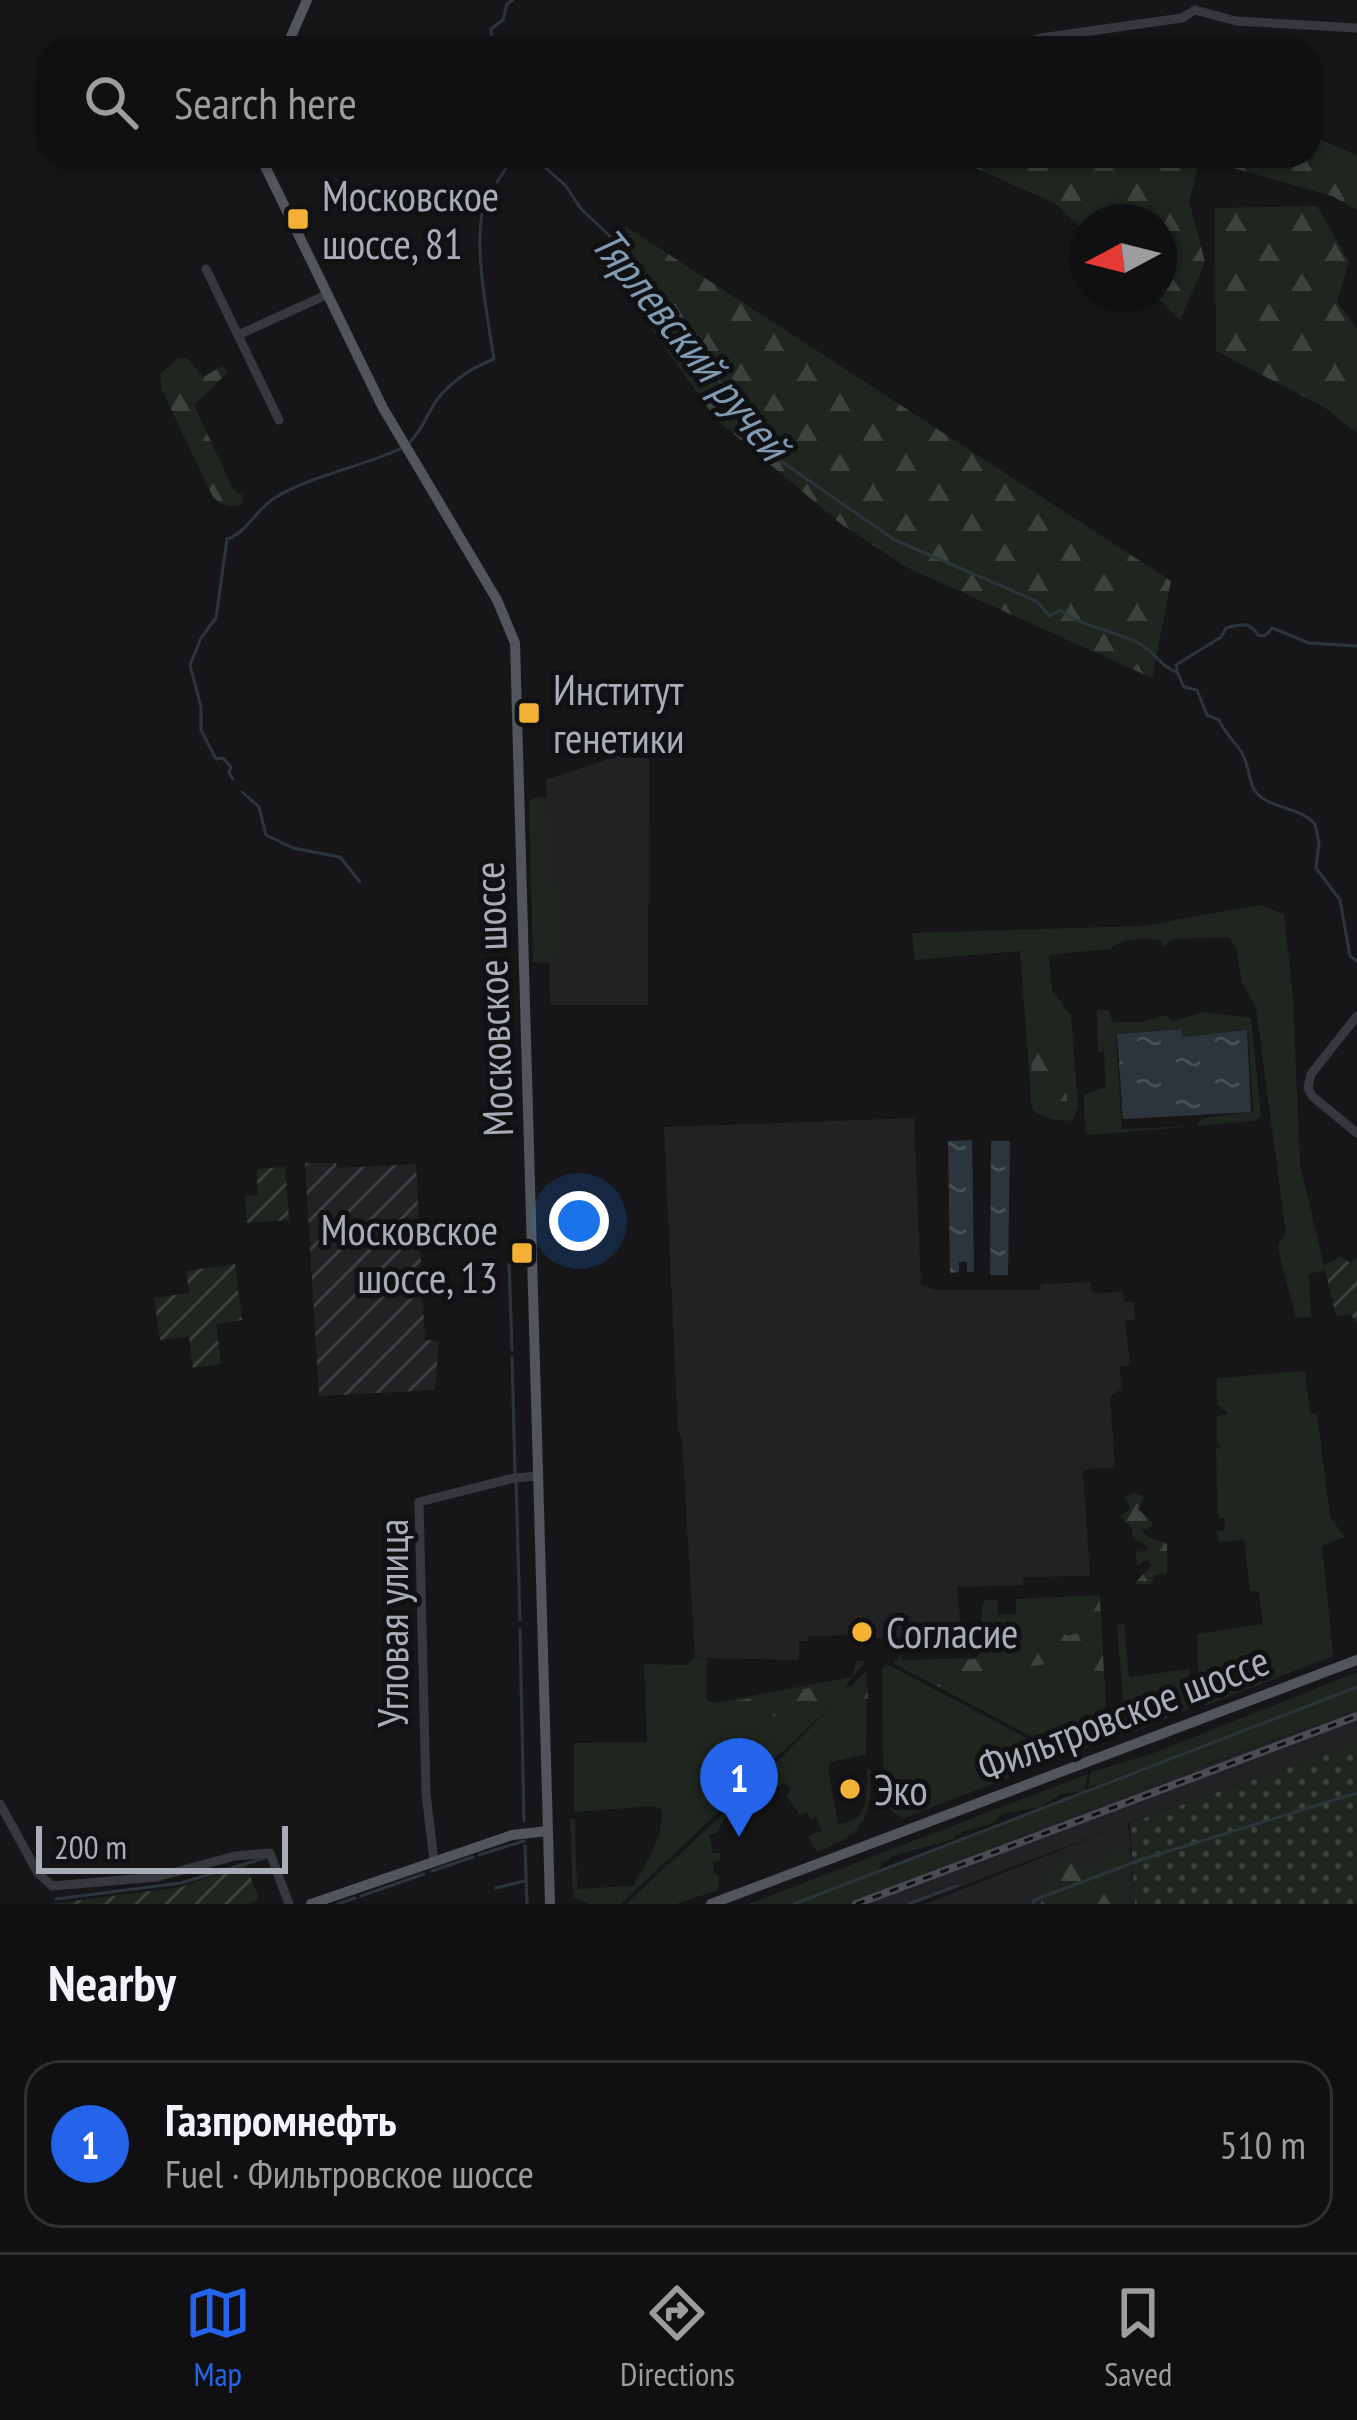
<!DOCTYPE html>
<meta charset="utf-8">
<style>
body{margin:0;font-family:"PT Sans Narrow",sans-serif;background:#1e1e20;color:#f1f3f6}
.compass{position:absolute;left:1069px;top:204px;width:108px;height:108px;border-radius:50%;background:#101012;box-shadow:0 3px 9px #0004;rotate:263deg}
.scale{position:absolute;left:36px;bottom:30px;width:252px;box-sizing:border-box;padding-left:12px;border:6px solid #a8adb8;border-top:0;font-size:33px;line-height:42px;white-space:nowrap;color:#a8adb8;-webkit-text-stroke:9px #111113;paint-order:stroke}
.you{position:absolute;left:579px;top:1221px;width:42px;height:42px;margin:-30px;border:9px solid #fff;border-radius:50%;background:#1a73e8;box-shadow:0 0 0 18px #1a73e833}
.badge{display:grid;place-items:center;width:78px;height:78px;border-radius:50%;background:#2563eb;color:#fff;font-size:39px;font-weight:700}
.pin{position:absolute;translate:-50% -99px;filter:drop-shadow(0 3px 6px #0008)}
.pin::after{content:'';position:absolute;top:63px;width:42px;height:36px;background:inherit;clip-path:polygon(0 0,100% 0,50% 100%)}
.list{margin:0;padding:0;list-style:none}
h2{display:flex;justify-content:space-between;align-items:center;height:156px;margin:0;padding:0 48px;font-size:51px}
h2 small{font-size:39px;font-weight:400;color:#9c9d9f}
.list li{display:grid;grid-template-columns:78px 1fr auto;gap:36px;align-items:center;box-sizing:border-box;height:168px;margin:0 24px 24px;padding:0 24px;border:3px solid #303032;border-radius:36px}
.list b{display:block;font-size:45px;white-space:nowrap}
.list p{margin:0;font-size:39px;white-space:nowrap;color:#9c9d9f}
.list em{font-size:39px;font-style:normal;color:#9c9d9f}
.icon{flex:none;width:66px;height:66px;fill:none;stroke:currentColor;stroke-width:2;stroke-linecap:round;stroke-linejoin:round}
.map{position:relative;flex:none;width:1357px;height:1904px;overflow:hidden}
.search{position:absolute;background:#101012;box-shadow:0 3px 9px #0004;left:36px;right:36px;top:36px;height:132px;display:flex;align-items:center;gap:30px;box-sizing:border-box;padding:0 42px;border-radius:36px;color:#9c9d9f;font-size:45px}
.sheet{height:348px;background:#101012}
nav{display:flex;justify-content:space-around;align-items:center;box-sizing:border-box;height:168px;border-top:3px solid #303032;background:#101012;font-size:33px;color:#9c9d9f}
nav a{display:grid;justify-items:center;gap:6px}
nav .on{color:#2563eb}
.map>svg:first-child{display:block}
.built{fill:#222225}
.industrial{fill:url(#industrial-furrows)}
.grass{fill:#1e261f;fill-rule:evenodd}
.forest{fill:url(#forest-firs)}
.park{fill:url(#park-dots)}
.garden{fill:url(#garden-furrows)}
.water{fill:url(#water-ripples)}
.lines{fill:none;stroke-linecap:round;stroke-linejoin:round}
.stream{stroke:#2c353c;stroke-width:3}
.minor{stroke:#37383d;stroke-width:9}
.major{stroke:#53555c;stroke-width:10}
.rail-casing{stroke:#4a4c52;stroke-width:8}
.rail{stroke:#111113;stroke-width:3;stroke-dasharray:9;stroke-linecap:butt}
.poi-dot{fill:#f2b134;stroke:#111113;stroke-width:4.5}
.labels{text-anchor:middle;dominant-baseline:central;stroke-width:10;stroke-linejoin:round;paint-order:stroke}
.poi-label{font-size:42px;fill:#a8adb8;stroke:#111113;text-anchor:start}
.street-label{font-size:42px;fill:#a8adb8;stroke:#111113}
.water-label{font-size:45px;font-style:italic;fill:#7f9bb3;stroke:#111113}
</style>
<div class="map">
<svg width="1357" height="1904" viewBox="0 0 1357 1904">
<defs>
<pattern id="industrial-furrows" width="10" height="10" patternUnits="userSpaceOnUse" patternTransform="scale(3)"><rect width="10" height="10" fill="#222225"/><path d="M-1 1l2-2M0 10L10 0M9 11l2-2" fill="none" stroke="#3f3f43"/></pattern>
<pattern id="forest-firs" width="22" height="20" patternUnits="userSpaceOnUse" patternTransform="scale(3)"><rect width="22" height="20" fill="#1e261f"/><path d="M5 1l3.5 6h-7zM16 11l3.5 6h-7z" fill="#3c433d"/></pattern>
<pattern id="park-dots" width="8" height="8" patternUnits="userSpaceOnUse" patternTransform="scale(3)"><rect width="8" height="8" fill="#1e261f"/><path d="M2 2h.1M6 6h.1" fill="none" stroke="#3c433d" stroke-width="1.8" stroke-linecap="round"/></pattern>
<pattern id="garden-furrows" width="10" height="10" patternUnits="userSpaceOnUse" patternTransform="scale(3)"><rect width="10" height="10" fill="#1e261f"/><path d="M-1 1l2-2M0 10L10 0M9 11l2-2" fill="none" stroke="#3c433d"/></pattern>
<pattern id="water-ripples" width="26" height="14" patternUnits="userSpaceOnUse" patternTransform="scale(3)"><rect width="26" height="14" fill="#2c353c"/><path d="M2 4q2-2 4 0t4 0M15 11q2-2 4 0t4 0" fill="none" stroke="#485056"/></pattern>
</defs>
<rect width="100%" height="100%" fill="#161618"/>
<g class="built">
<path d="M618,756L649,759L648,1005H550L546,780Z"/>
<path d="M914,1118L921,1285L934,1290H1040L1041,1284L1091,1282L1092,1293L1123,1292L1124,1302H1134L1135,1320L1125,1321L1130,1365L1120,1367L1121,1389L1110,1397L1115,1467L1083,1470L1090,1576L1024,1577L1023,1585L957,1587L962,1636L856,1639L855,1635L808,1636L807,1641H799V1660L695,1658L682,1440L678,1431L664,1127Z"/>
<path d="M1357,1710V1743L1128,1823L1135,1904H925L1126,1824L914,1904H812L1093,1796L1203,1766Z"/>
</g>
<path class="industrial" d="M305,1163H336L337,1168L416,1164L425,1340L439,1341L435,1390L319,1396Z"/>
<g class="grass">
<path d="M534,797L547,798L550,882L562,897L555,964L533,962L529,802Z"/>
<path d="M1260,905L1284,914L1293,999L1300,1164L1325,1270L1309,1274L1311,1317L1296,1318C1291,1295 1280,1264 1278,1244L1286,1234L1256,1008L1242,982L1236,948L1229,937L1174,939L1162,947L1161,940C1144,938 1124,937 1110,949L1049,955L1052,990L1071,1015L1078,1107L1073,1120C1060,1122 1042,1119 1032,1109L1020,951L915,960L912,933L1142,926Z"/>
<path d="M1097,1010H1108L1113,1022H1143L1165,1015L1173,1021L1204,1012L1251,1018L1261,1116L1254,1121L1090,1135L1085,1131L1084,1095L1106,1087L1104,1052L1098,1051ZM1180,1029L1181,1037L1248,1030L1253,1112L1203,1118L1195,1126L1122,1129L1116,1034Z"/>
<path d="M1305,1371L1310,1413L1317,1414L1330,1517L1345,1537L1322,1546L1333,1656L1205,1706L1199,1698L1197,1634L1263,1624L1259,1592L1250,1591L1244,1540L1218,1542L1217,1532L1225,1530V1518H1218L1216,1449L1222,1447L1217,1444V1416L1229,1414L1217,1404V1378Z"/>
<path d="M1100,1595L1107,1731L1102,1742L1068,1756L893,1663L901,1654L902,1660L976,1658L982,1648V1605L985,1600H997L998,1615L1016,1614V1599Z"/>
<path d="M1124,1624L1129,1677L1189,1669L1191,1708L1126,1735L1117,1625Z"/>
<path d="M695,1658L707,1659V1700L714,1703L852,1677L856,1661H865L828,1709L621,1904H590L573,1897L570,1819H575L577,1889L633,1886C647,1861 663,1840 662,1810L654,1806L574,1812V1743L647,1742L644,1664L686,1665Z"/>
<path d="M887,1664L1063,1757L904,1818L892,1812L884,1801L882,1669Z"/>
<path d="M867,1670L866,1754L831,1762L828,1768L838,1824C869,1822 867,1796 867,1770L871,1769C870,1821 866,1832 817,1852L808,1836L822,1831L816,1817L810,1819L807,1812L800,1815L786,1795L791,1789L785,1783L777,1787L758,1781Z"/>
<path d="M1357,1672V1710L1160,1781L847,1904H796L1271,1721L1088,1788L1091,1772L1151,1754Z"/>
<path d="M1088,1774L1084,1791L1061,1794L1040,1807L1002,1814L991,1824L961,1832L951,1840L896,1855L882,1863L879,1870L791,1904H748Z"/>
<path d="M729,1808L717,1833L709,1835L713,1853H720V1860L713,1862L714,1873L719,1876L718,1890L676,1904H626Z"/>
</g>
<g class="forest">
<path d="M1309,135L1357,155V210L1332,196L1201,159L1189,201L1205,262L1180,320L1153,294H1159V222H1087V233L1056,204L949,156H1309Z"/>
<path d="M1317,206L1349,262L1337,301L1357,329V433L1324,407L1216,351L1215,208Z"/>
<path d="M625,226L1171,581L1152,678L906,567L841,524L716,419L621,286Z"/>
<path d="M187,358L203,377L222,366L228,372L194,405L233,489L242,495L244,503C233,509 222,506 213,497L162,390L160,374L177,359Z"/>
<path d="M1038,1046L1063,1052L1073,1070L1064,1082L1068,1104L1062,1111L1036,1112L1033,1108L1031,1057Z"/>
<path d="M1133,1493L1144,1496L1138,1509L1153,1523L1149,1530L1140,1527C1146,1541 1159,1539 1167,1544V1573L1154,1575L1151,1584H1134L1152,1565L1146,1560L1137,1565L1136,1552L1146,1551L1147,1546L1133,1538L1132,1528L1121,1517L1130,1508L1125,1497Z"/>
<path d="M1100,1601L1106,1712H1099L1093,1657L1013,1669L938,1687L920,1677L928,1665L1011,1654C1027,1644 1043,1634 1062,1630L1067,1636L1087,1631L1089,1621L1080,1613L1081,1607Z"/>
<path d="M860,1681H867L868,1698L837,1708L818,1707L722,1727L718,1721L726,1703L751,1698L764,1704L772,1701L779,1707L786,1693L792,1691L834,1684L851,1688Z"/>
<path d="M1118,1849L1125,1853L1129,1904H1041C1045,1885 1049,1859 1073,1858L1074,1868L1104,1866L1111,1851Z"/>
</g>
<path class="park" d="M1357,1743V1904H1135L1130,1823Z"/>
<g class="garden">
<path d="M285,1167L289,1220L247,1223L245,1196L258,1195L257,1169Z"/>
<path d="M1341,1256L1350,1263L1357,1258V1324L1351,1314L1336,1316L1325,1270L1324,1266Z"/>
<path d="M235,1264L242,1320L216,1324L221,1364L193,1368L189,1336L160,1340L154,1298L189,1293L186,1271Z"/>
<path d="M246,1865L259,1899L249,1904H50L181,1887Z"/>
</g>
<g class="water">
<path d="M1181,1029L1182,1037L1247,1030L1251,1112L1123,1119L1117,1034Z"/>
<path d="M972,1140L974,1272H967V1262H959V1272L950,1273L948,1141Z"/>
<path d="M991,1141H1010L1008,1275H990Z"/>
</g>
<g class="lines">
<g class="stream">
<path d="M483,48L492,45L491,29L503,20L507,4L513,0"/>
<path d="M525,156L536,159L566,186L581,209L629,254L669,313L697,345L753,434L772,455L895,540L1036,601L1050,616L1060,610C1085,629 1115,630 1140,644C1154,651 1161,667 1177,672L1184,687L1197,690L1207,715L1219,720C1225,734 1235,741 1242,753C1251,768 1247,788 1262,798C1278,809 1300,808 1315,824L1319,843L1316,868L1340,900L1350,956L1357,961"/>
<path d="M497,182L514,156"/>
<path d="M408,444C422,431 426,416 436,401C451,381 471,368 494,359C487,312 469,231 489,190"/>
<path d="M1177,670L1176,665L1221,637L1226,628C1242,624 1249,621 1259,636L1266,635L1272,628L1309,643L1357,646"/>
<path d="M233,779L229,773L231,767L223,758L216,759L201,730V707L190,665L201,638L216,618L227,539C247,533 256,509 276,497C311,476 363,466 400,449"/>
<path d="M242,792L259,807L266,835L293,848L340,857L360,882"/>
<path d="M509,1262L512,1350"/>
<path d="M512,1357L515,1472"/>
<path d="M516,1482L520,1620"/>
<path d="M520,1629L524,1821"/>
<path d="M525,1846L527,1904"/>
<path d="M479,1855L524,1841"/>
<path d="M432,1871L473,1857"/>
<path d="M496,1888L524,1881"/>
<path d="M361,1896L424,1874"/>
<path d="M56,1899L181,1883L265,1858"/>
<path d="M338,1904L355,1898"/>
<path d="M794,1904L1357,1687"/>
<path d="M908,1904L957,1886"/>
<path d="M1033,1904L1034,1900L1143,1859L1357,1793"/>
</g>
<g class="minor">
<path d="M1195,10L1236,21L1357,28"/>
<path d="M1005,48L1041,38L1182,18L1195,10"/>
<path d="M206,269L279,420"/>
<path d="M238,335L326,295"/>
<path d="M1357,1016L1311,1074L1308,1088L1312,1096L1357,1133"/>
<path d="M0,1804L38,1873L52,1886L157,1877L235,1856L270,1853L289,1904"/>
<path d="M434,1861L426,1794L419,1502L514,1478L539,1476"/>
</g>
<g class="major">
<path d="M286,48L307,0"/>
<path d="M260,156L383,408L497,600L515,643L550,1904"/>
<path d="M311,1904L512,1835L548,1831"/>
<path d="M711,1904L1357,1660"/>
</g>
<defs>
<path id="rail" d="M856,1904L1357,1716"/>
</defs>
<use href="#rail" class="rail-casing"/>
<use href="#rail" class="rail"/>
</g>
<g class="poi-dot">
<rect x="286" y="207" width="24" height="24" rx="6"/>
<rect x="517" y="701" width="24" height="24" rx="6"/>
<rect x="510" y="1241" width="24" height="24" rx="6"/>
<circle cx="862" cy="1632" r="12"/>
<circle cx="850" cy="1789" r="12"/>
</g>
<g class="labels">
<g class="poi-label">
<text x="322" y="195">Московское<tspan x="322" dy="48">шоссе, 81</tspan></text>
<text x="553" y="689">Институт<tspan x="553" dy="48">генетики</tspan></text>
<text x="498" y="1229" text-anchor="end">Московское<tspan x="498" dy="48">шоссе, 13</tspan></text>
<text x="886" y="1632">Согласие</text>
<text x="874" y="1789">Эко</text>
</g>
<g class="street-label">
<text transform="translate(493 999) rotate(-92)">Московское шоссе</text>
<text transform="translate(392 1623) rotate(-90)">Угловая улица</text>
<text transform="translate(1123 1713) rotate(-21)">Фильтровское шоссе</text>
</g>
<g class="water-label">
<text transform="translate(691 343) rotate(51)">Тярлевский ручей</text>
</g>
</g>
</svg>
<svg class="compass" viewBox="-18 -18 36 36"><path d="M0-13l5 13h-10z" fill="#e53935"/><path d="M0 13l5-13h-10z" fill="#9c9d9f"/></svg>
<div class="scale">200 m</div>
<div class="you"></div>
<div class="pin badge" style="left:739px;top:1837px">1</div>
<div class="search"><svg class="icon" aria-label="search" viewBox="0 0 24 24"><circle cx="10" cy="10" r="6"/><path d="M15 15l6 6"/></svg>Search here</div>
</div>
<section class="sheet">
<h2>Nearby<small></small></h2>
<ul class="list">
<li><span class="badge">1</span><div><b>Газпромнефть</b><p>Fuel · Фильтровское шоссе</p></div><em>510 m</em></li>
</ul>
</section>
<nav>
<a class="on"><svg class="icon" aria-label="map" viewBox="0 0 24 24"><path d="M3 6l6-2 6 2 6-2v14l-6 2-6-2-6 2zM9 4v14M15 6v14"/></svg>Map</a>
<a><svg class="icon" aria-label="directions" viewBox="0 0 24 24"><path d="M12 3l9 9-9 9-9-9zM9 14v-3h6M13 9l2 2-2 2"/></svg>Directions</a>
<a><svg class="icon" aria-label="saved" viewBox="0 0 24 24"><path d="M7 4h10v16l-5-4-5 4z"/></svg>Saved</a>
</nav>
